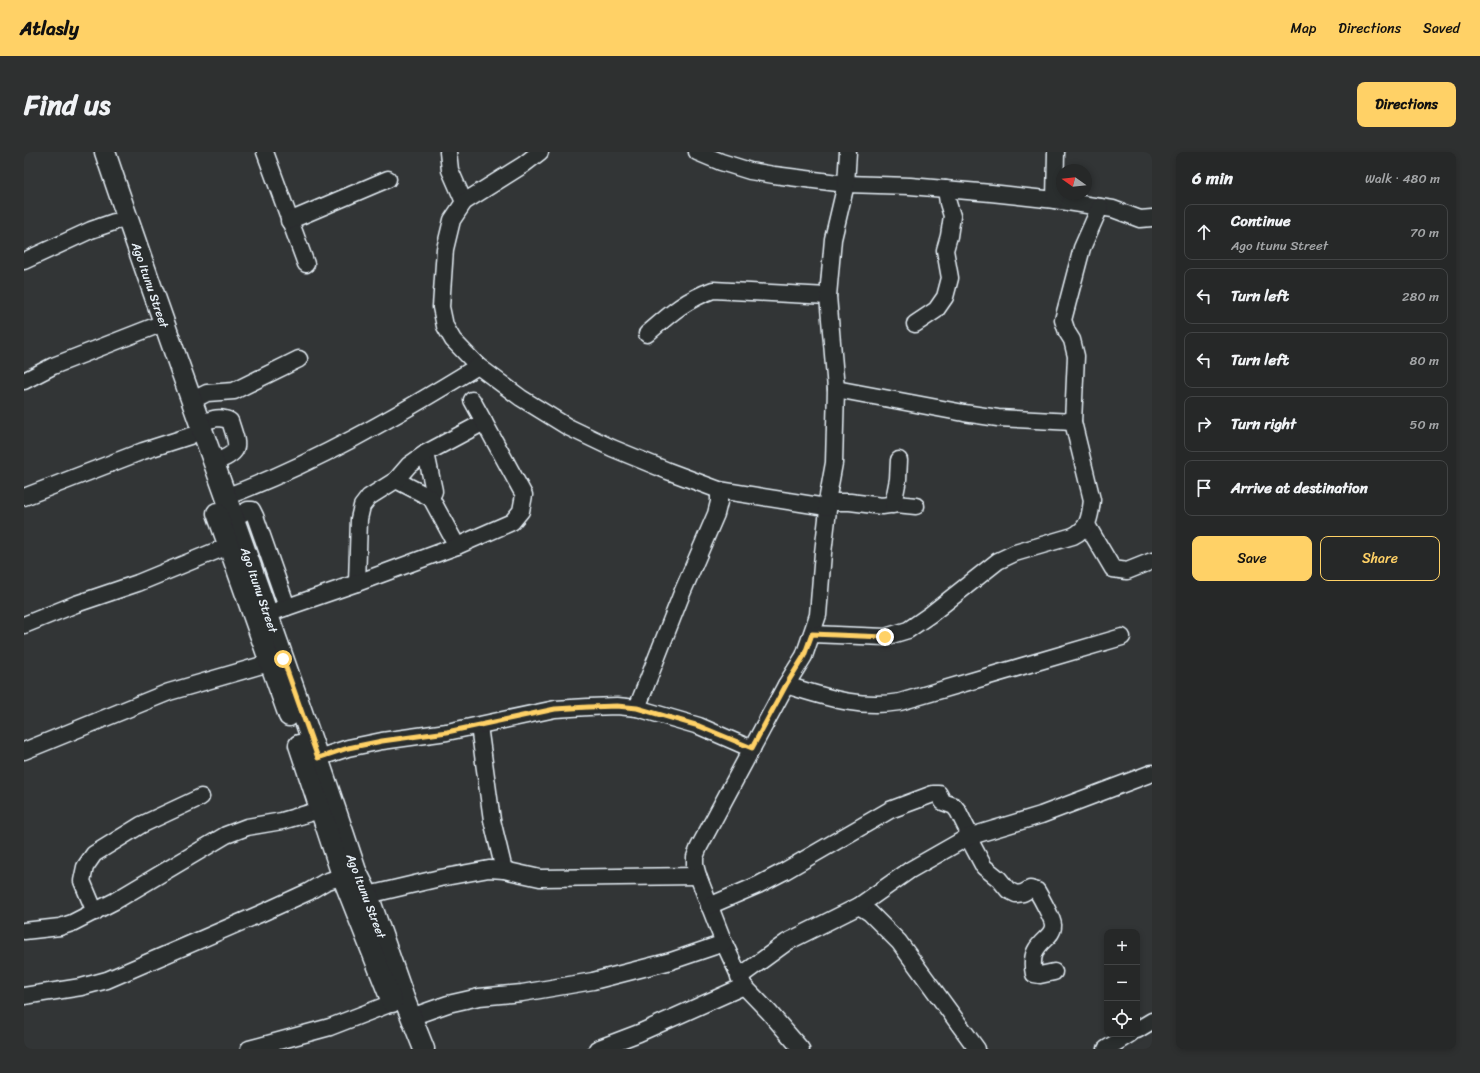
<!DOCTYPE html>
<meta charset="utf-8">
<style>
body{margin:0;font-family:Sriracha,sans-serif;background:#2e3030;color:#f1f3f6}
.controls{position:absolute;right:12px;bottom:12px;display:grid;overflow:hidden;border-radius:8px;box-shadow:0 2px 6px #0003}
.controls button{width:36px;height:36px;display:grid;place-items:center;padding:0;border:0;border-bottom:1px solid #424445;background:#262828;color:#f1f3f6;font:20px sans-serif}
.compass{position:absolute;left:1032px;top:12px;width:36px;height:36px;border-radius:50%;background:#262828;box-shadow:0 2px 6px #0003;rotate:285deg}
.stop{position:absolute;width:12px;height:12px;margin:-9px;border:3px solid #ffd166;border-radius:50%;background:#fff}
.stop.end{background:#ffd166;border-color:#fff;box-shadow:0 1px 4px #0008}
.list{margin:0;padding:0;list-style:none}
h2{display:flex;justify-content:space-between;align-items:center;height:52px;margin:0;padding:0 16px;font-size:17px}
h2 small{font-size:13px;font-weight:400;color:#a4a6a8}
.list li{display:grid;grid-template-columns:26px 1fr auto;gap:12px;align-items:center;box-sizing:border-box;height:56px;margin:0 8px 8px;padding:0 8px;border:1px solid #424445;border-radius:8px}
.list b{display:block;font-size:15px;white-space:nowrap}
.list p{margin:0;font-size:13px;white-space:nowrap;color:#a4a6a8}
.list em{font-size:13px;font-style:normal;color:#a4a6a8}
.actions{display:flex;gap:8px;padding:12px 16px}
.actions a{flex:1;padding:9px 0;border:1px solid #ffd166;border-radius:8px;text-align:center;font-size:14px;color:#ffd166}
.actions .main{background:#ffd166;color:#111}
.icon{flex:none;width:22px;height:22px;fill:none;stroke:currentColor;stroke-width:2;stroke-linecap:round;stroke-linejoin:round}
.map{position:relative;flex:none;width:1128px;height:897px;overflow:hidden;border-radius:8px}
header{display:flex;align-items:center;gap:24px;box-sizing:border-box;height:56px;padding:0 20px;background:#ffd166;color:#111}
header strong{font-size:19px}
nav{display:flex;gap:22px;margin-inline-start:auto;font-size:14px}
.intro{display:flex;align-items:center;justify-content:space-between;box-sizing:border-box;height:96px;padding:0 24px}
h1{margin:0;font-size:28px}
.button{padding:10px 18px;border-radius:8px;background:#ffd166;color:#111;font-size:14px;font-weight:700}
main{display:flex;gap:24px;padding:0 24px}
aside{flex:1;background:#262828;border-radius:8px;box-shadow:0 2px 6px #0003}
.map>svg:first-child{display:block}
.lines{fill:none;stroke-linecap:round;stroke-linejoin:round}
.minor-casing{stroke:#e8f1f8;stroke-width:19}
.major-casing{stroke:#e8f1f8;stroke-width:23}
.minor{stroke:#2a2d2e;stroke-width:16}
.major{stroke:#2a2d2e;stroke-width:20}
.route{stroke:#ffd166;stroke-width:5}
.labels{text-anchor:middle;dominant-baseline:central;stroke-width:3;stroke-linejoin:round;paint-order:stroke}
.street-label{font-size:12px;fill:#e8f1f8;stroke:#2a2d2e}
</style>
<header>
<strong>Atlasly</strong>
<nav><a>Map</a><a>Directions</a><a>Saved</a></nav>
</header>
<div class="intro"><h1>Find us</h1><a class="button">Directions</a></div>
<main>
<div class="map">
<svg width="1128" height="897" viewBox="0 0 1128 897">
<rect width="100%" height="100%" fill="#323536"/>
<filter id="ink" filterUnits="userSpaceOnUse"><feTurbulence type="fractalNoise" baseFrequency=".025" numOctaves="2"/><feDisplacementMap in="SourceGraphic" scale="8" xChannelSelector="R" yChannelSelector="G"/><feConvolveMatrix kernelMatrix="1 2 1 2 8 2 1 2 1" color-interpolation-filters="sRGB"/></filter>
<g filter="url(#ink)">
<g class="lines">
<defs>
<g id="minor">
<path d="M241,0L282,112"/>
<path d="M424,0L426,18L440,50"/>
<path d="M673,0L697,10L726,19L750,23L822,32L886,34L967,41L1031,48L1089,57L1116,67L1128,66"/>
<path d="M1031,48L1032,0"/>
<path d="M265,69L364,27"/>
<path d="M0,109L67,78L90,70"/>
<path d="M891,172L912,158L921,145L926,126L921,98L925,84L928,64L924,51L922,37"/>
<path d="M623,182C645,163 661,148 689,138L804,144"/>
<path d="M454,214L429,188L421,174L417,155L421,97L428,68L440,50L499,13L516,0"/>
<path d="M0,229L29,214L139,171"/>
<path d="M812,237L940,261L974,266L1049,270"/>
<path d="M167,249L183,241L210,239L275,207"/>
<path d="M175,272C186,268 195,263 206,269C215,297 218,299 189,311"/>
<path d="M402,301L410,339L407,346"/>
<path d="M372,328L407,346L433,394"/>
<path d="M0,345L119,299L166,284"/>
<path d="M201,345C290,312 373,264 454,214L497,246L544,275L588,296L644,319L695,338L802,355L804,358L799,401L794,463L780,504L762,533L675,695L671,705V713L674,724L700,791L720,834L745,860L777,897"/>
<path d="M803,350H826L858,354L872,352L892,354"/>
<path d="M869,353L874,327L875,308"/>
<path d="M802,355L810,311L812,237L804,144L809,87L822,32L824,0"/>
<path d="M210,366L224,358H228L231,364L263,455"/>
<path d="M1063,373L1089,417L1103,419L1128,409"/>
<path d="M333,431L335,367L338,354L345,345L372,328L385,313L402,301L460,270"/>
<path d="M243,462L333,431L433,394L488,370L497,359L500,343L448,248"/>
<path d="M0,473L52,452L114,431L204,394"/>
<path d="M788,482L861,485L884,478L907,462L974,409L991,401L1049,384C1065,376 1066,365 1068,348L1049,270L1052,204L1048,188L1043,180L1039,168L1058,96L1076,55"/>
<path d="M762,533C802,545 834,557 876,550L1098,485"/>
<path d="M613,556L658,441L692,362L695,350V338"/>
<path d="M455,574L468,668L480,718"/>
<path d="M0,599L145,540L245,511"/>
<path d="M294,606L324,596L358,589L423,580L531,557L564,555L593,554L613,556L675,574L728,597"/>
<path d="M344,743L416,726L465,717L480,718L516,726L674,724"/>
<path d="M685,754L734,733L759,720L866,658L909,642H915L919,650L930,654L934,659L943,677L944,685L960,715L975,727L984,738L992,742L999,741L1006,737L1013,739C1016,744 1029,767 1029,773C1030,789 1003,788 1010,822L1016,823L1030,820"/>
<path d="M835,754L846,761L875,790L953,897"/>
<path d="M71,760L58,729L61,715L70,702L117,673L177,645"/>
<path d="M0,779L36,775L48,771L91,749L202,683L223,675L258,669L296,658"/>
<path d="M715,825L763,790L835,754L886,718L944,685L1017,663L1128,621"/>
<path d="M0,844L57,835L83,828L238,761L284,740L301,730L310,727L319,726"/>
<path d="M387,865L424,852L455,845L498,841L569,829L647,809L700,791"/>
<path d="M1113,878L1128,869"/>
<path d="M225,897L306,875L368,851"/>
<path d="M573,897L615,881L720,834"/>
<path d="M1082,897L1106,882"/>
</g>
<g id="major">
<path d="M81,0C162,241 253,478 332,719L344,743L381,849L400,897"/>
<path d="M193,361L265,564"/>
<path d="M275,593L319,726L368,850"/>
</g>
</defs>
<use href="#minor" class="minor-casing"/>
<use href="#major" class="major-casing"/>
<use href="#minor" class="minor"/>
<use href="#major" class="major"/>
</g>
</g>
<g class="lines" filter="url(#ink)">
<path class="route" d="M259,507L294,606L324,596L358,589L423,580L531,557L564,555L593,554L613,556L675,574L728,596L762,533L780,504L788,482L861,485"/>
</g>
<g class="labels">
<g class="street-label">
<text transform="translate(126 133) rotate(71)">Ago Itunu Street</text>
<text transform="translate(235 438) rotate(71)">Ago Itunu Street</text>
<text transform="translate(342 744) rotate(69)">Ago Itunu Street</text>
</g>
</g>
</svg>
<div class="controls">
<button>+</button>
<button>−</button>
<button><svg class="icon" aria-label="locate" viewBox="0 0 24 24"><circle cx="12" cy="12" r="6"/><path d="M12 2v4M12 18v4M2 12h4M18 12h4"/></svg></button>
</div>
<svg class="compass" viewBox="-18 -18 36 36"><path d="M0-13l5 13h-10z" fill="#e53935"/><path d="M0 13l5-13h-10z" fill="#a4a6a8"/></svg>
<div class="stop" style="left:259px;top:507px"></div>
<div class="stop end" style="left:861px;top:485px"></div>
</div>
<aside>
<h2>6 min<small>Walk · 480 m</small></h2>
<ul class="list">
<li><svg class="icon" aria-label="ahead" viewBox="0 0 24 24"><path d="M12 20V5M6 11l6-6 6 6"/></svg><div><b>Continue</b><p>Ago Itunu Street</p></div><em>70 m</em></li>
<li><svg class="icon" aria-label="left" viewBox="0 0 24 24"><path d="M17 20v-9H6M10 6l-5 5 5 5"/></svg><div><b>Turn left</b></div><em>280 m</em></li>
<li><svg class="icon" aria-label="left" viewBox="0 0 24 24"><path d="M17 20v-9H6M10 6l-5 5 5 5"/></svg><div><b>Turn left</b></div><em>80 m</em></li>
<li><svg class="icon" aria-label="right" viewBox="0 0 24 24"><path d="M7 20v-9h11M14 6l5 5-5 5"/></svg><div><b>Turn right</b></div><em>50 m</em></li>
<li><svg class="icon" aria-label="arrive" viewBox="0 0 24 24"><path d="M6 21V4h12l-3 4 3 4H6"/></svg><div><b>Arrive at destination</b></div></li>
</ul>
<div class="actions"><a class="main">Save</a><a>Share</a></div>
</aside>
</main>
